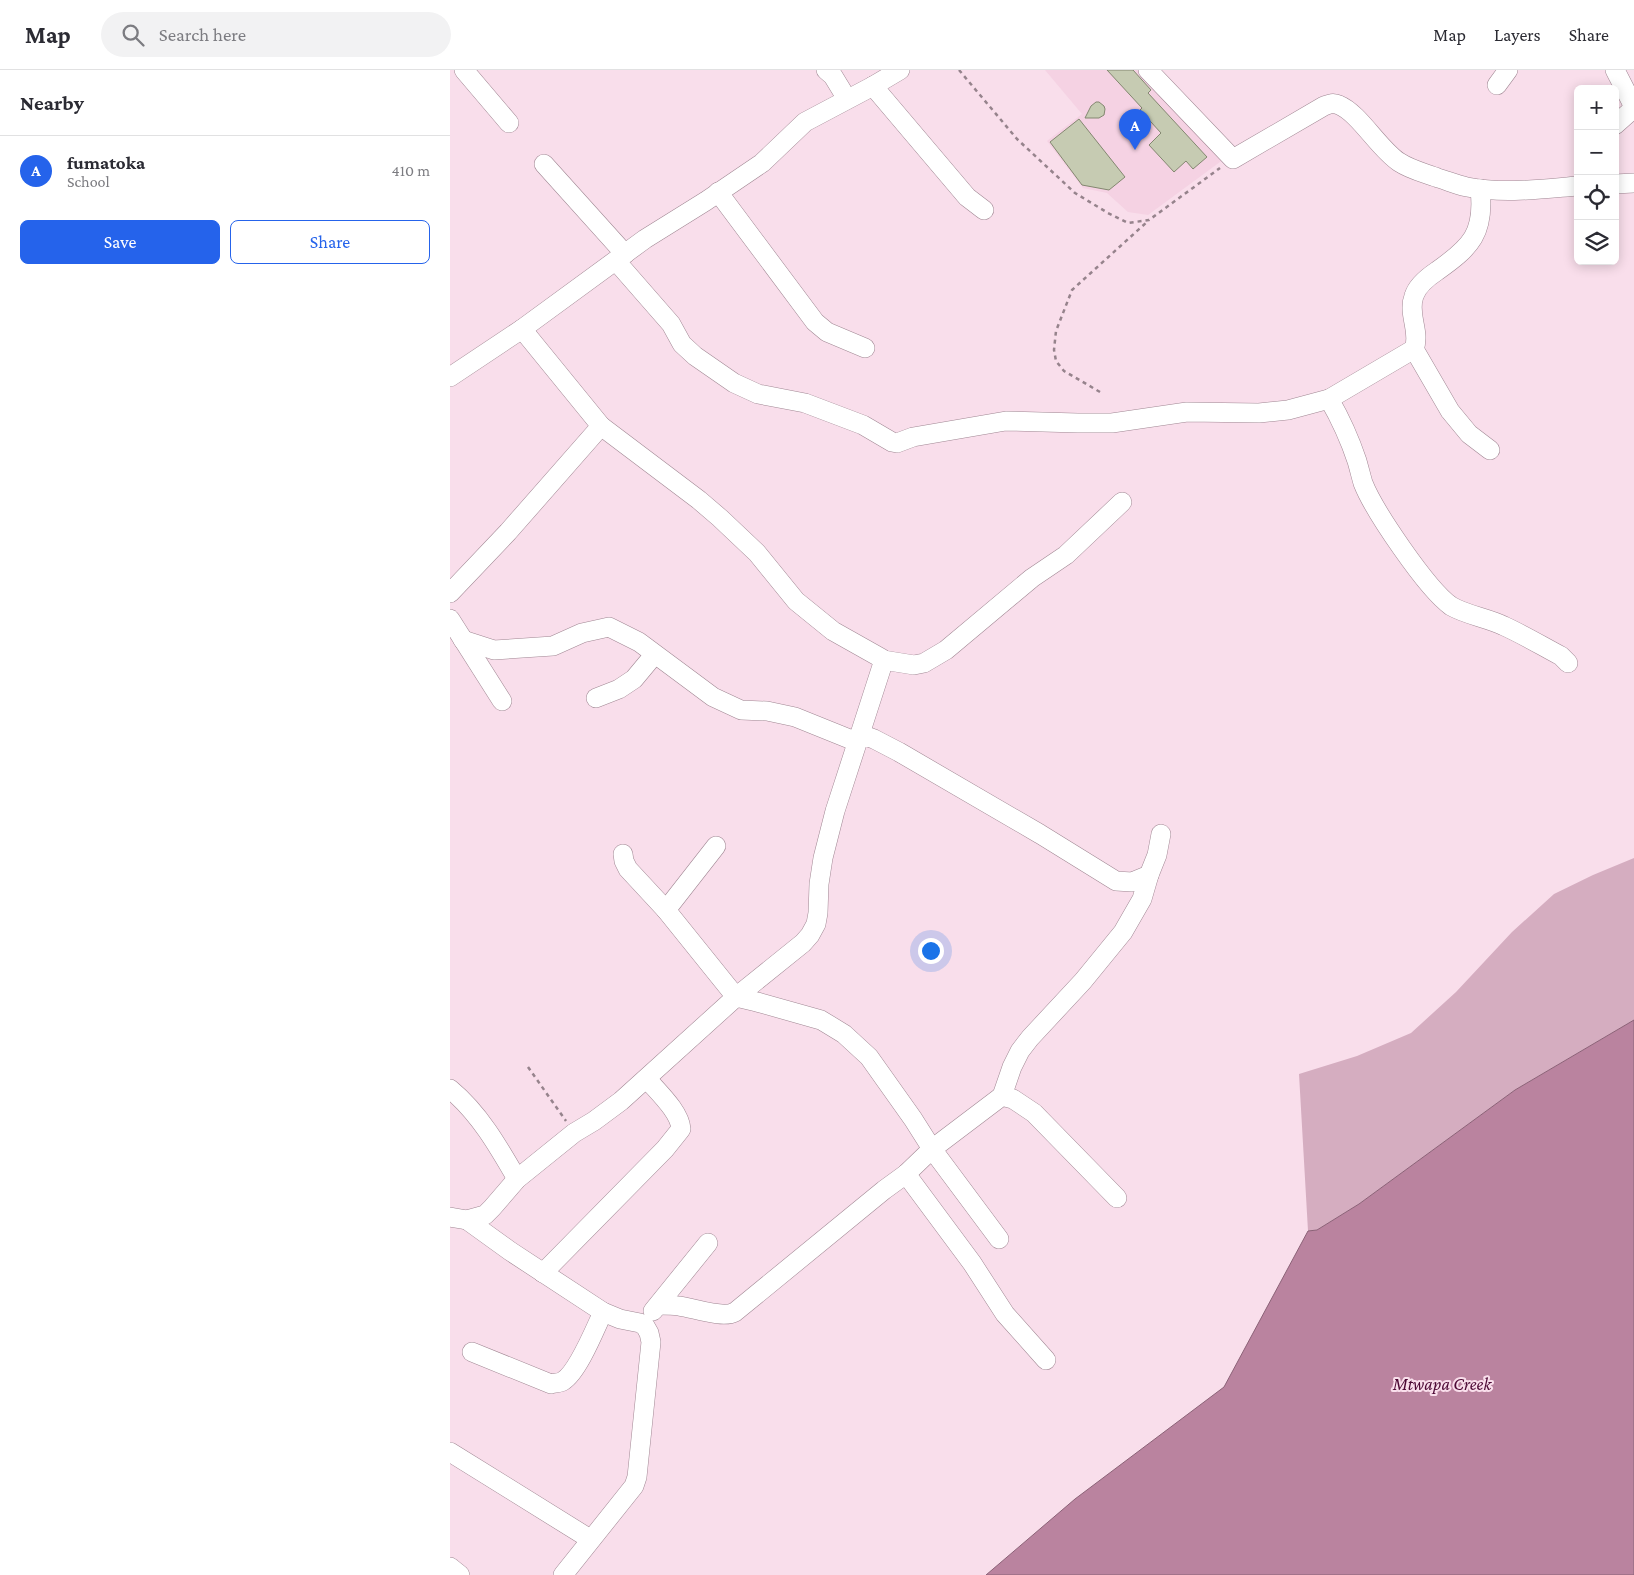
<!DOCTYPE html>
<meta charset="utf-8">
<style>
body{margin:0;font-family:"Crimson Pro",serif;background:#f2f2f3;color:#2b2b33}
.controls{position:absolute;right:15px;top:15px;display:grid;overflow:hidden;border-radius:8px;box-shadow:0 2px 12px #0003}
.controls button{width:45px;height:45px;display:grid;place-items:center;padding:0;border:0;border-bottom:1px solid #e1e1e2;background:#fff;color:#2b2b33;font:25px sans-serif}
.you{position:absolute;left:480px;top:880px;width:18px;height:18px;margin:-12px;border:4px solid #fff;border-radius:50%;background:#1a73e8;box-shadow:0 0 0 8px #1a73e833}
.badge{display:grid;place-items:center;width:32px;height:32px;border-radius:50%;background:#2563eb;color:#fff;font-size:16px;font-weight:700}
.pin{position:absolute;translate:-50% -41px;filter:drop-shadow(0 1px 2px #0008)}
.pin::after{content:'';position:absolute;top:26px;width:18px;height:15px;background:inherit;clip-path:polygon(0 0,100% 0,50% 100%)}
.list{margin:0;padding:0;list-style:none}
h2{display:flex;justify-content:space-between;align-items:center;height:65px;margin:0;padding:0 20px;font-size:21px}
h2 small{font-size:16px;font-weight:400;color:#7c7c81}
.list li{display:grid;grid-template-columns:32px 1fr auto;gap:15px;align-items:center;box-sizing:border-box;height:70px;padding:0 20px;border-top:1px solid #e1e1e2}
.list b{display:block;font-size:19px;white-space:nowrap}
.list p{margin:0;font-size:16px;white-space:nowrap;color:#7c7c81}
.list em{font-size:16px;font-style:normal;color:#7c7c81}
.actions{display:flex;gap:10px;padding:15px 20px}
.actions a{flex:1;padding:11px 0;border:1px solid #2563eb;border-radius:8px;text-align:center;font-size:18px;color:#2563eb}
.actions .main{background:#2563eb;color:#fff}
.icon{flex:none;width:28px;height:28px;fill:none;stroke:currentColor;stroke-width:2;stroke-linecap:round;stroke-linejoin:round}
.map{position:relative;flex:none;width:1184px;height:1505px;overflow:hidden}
header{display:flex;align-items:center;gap:30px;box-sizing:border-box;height:70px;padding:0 25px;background:#fff;border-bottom:1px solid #e1e1e2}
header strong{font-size:24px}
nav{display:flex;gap:28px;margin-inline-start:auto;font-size:18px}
.search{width:350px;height:45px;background:#f2f2f3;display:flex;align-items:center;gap:12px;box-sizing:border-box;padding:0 18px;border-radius:28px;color:#7c7c81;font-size:19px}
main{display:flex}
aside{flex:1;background:#fff}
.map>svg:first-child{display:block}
.built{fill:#f5d2e3}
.green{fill:#d5adc0}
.water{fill:#ba839f;stroke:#8b6277}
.building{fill:#c6cbb2;stroke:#838770}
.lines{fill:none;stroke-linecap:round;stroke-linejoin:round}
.minor-casing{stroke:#a08793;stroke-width:20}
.path{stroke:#96838c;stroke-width:2.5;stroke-dasharray:4 4;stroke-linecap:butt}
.minor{stroke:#fff;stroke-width:19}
.labels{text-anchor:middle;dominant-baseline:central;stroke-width:4;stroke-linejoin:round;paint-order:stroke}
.water-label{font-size:18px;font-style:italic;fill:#4c0834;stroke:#f9deeb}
</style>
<header>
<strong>Map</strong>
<div class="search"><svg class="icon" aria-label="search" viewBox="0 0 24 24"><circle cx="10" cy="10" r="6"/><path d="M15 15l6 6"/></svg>Search here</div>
<nav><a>Map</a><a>Layers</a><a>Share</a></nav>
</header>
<main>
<aside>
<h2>Nearby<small></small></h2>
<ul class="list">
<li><span class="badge">A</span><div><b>fumatoka</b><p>School</p></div><em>410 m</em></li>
</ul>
<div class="actions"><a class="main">Save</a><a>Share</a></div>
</aside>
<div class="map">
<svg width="1184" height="1505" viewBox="0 0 1184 1505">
<rect width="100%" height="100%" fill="#f9deeb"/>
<path class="built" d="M595,0H688L774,89L698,145L678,142L657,123L633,118L597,71L632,44Z"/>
<path class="green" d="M1184,788V950L1065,1020L909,1134L867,1160L858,1161L849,1004L907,986L961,963L1006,922L1062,862L1104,824L1143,805Z"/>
<path class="water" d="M1184,950V1505H536L625,1429L774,1317L858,1161L867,1160L909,1134L1065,1020Z"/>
<g class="building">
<path d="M657,0H683L701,20L698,23L757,87L743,99L736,91L724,102L699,75L711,63L690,40L692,38Z"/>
<path d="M646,32H649L654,36L655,39L654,45L649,48H635L641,36Z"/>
<path d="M629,49L675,107L659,120L632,115L600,72Z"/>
</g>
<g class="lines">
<defs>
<g id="minor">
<path d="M14,0L59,53"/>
<path d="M376,0L383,6L397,29"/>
<path d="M698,0L783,89L874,36C879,34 883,32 889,35C909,43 929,79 949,92C961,100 975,103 988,108C998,111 1007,115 1017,117C1054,124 1091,119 1128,116"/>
<path d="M1165,0L1184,37"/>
<path d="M1047,15L1058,0"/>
<path d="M423,16L517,127L534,140"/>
<path d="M1165,55L1184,38"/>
<path d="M94,94L175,184"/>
<path d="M1165,114L1184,113"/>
<path d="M268,122L365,252L377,262L415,278"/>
<path d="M166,191L221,254L232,274L245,286L284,313L308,324L355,333L413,355L442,372L447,373L463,367L556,351L628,353H662L737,342L809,343L838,340L879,329L964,279C971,262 957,244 964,226C967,216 978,207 987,201C1021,177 1035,163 1030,119"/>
<path d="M964,279L1000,341L1019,364L1040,380"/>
<path d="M0,307L72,259L195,169L256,131L312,93L355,52L423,16L450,0"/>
<path d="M879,329C890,348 900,370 907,391C909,398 911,406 913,413C924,441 977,519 1001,536C1016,545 1038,548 1054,556C1074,565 1092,576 1111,586L1118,593"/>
<path d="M151,356L249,430L270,448L307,483L346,531L383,561L431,588L433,590L432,596L410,664"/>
<path d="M0,523L58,462L151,356L72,259"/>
<path d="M0,549L52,631"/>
<path d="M13,570L44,580L103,576L132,563L159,557L189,572L263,627L291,640L317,641L345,647L407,672"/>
<path d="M433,590L464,595L474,593L496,580L582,508L616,485L672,432"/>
<path d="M146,628L169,619L184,609L204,585"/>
<path d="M173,784L174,791L178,799L216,840L286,927L307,932L371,950L394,964L419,987L463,1049L482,1079L549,1169"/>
<path d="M216,840L266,776"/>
<path d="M0,1019C29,1043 48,1076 67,1109"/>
<path d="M552,1026L562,997L570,981L580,968L633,911L673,862L692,829L699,805"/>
<path d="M456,1104L522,1193L555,1244L596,1290"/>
<path d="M0,1147L17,1150L35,1145L42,1138L67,1109L124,1063L144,1051L171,1031L286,927L353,873L360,865L366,854L368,843L369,814L373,788L385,741L410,664L424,669L449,682L590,764L666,811L682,812L699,805L707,785L711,764"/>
<path d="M17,1150L60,1181L153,1242L170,1249L190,1253L195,1256L199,1263L201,1272L187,1407L184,1416L113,1505"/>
<path d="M93,1203L215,1079L231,1059C230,1042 208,1022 197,1009"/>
<path d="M209,1235C216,1235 223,1235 229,1236C244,1238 273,1249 285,1242L434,1120L456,1104L482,1079L552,1026L563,1029L584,1043L667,1128"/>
<path d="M203,1241L258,1173"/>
<path d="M22,1282L101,1314C105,1313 110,1313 113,1311C128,1302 145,1259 153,1242"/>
<path d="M0,1382L140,1469"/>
<path d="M0,1497L10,1505"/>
</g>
</defs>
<use href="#minor" class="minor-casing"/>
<g class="path">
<path d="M509,0L567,69L625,123L658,143L678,153L699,150L770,98"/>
<path d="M650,322L614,301L606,291L604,280L606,261L622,220L698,151"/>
<path d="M78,997L116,1051"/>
</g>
<use href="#minor" class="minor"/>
</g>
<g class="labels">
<g class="water-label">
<text x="992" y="1314">Mtwapa Creek</text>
</g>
</g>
</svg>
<div class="controls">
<button>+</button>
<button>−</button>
<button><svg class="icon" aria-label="locate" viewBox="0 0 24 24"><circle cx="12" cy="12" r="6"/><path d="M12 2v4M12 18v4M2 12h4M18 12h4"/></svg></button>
<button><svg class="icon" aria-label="layers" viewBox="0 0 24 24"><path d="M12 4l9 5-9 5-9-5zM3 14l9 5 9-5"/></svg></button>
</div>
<div class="you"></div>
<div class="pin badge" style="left:685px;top:80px">A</div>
</div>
</main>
